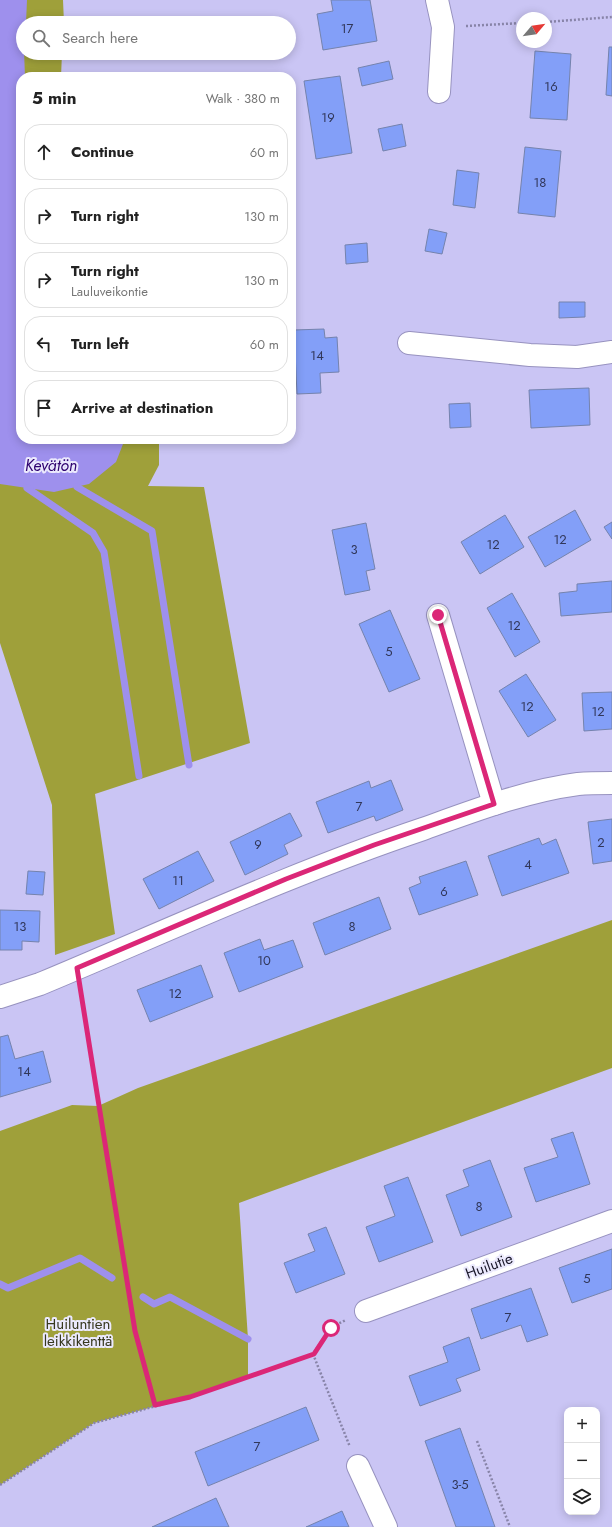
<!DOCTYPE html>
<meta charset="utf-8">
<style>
body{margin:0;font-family:Jost,sans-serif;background:#f2f2f2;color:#222}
.controls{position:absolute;right:12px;bottom:12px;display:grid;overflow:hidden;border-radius:8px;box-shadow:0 2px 10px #0003}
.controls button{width:36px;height:36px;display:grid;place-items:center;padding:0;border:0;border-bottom:1px solid #e0e0e0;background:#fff;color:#222;font:20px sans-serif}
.compass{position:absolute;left:516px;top:12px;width:36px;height:36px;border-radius:50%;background:#fff;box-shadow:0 2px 10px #0003;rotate:61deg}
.stop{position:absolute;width:12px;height:12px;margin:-9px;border:3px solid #db2777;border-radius:50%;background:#fff}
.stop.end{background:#db2777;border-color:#fff;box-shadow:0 1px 4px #0008}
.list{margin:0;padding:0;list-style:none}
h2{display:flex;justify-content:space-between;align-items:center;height:52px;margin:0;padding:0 16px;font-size:17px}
h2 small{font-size:13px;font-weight:400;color:#767676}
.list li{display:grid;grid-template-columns:26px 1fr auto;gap:12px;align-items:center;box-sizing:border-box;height:56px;margin:0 8px 8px;padding:0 8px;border:1px solid #e0e0e0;border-radius:16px}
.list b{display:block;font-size:15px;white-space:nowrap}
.list p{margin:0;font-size:13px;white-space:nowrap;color:#767676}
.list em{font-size:13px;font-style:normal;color:#767676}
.icon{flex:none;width:22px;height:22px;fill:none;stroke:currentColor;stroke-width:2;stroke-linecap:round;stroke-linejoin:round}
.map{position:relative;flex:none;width:612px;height:1527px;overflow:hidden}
.search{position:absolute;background:#fff;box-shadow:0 2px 10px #0003;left:16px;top:16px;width:280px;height:44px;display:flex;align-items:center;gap:10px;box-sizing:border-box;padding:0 14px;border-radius:22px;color:#767676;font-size:15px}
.panel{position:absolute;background:#fff;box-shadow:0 2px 10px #0003;left:16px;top:72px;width:280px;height:372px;border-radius:16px}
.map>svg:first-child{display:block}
.green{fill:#9fa03a}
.water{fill:#9e90ed}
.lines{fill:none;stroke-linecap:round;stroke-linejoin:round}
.stream{stroke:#9e90ed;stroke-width:7}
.building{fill:#839ff8;stroke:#7583ad}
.minor-casing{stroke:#9792bf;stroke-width:24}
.path{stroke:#8884a8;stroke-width:2.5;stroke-dasharray:2 2;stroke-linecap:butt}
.minor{stroke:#fff;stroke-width:22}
.route{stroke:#db2777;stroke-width:5}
.labels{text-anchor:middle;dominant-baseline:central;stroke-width:4;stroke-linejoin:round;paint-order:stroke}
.number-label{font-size:13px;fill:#31375a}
.street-label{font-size:15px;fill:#161425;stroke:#ebe9fd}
.park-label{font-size:15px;fill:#37381f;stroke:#ebe9fd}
.water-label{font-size:16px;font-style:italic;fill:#2f0370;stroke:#ebe9fd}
</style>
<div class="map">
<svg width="612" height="1527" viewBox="0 0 612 1527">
<rect width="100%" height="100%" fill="#cac5f4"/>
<g class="green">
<path d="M0,0H63L64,23H23V53H62L61,77H21V439H159V465L148,486L204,487L250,743L95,794L115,934L55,955L52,805L0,643Z"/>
<path d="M612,920V1068L239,1203L248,1339V1377L189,1397L94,1423L0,1485V1131L72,1105L98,1106L138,1088Z"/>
</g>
<path class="water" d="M0,0H27L26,23H23L25,77H21V439H125L116,462L89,484L54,492L0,484Z"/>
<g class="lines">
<g class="stream">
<path d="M77,487L152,531L189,765"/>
<path d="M27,488L93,533L104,552L139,776"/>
<path d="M0,1284L8,1288L80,1258L112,1278"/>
<path d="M143,1297L154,1304L170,1297L248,1339"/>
</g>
</g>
<g class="building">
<path d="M331,0H370L377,41L323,50L317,14L333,11Z"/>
<path d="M609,47H612V96L606,95Z"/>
<path d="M535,51L571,54L567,120L530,118Z"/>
<path d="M389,61L393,79L362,86L358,68Z"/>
<path d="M340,76L352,153L316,159L304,81Z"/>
<path d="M402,124L406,146L383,151L378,129Z"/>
<path d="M525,147L561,151L555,217L518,213Z"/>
<path d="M457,170L479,173L475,208L453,205Z"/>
<path d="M429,229L447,233L442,254L425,251Z"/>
<path d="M367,243L368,262L346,264L345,245Z"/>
<path d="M559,302H585V317L559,318Z"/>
<path d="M324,329L325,338L337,337L339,372L320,373L321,393L297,394L294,330Z"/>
<path d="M589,388L590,425L531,428L529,390Z"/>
<path d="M470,403L471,427L450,428L449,404Z"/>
<path d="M575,510L591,540L545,567L528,537Z"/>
<path d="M505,515L524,547L480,574L461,542Z"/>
<path d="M612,522V539L604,527Z"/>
<path d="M366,523L375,569L366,571L370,590L345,595L332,530Z"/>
<path d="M612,581V612L561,616L559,593L577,591V584Z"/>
<path d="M512,593L540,642L515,657L487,608Z"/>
<path d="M390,610L420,679L389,692L359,624Z"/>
<path d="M526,674L556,720L528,737L499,691Z"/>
<path d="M612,692V729L584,731L582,693Z"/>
<path d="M391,780L403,810L376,821L374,816L328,833L316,802L369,781L371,788Z"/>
<path d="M290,813L302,836L284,845L288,854L245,875L230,842Z"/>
<path d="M612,819V861L593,864L588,822Z"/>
<path d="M539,838L542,845L556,839L569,873L502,896L488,856Z"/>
<path d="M198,851L214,881L159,909L143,879Z"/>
<path d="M466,861L478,895L419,915L409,888L421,883L419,877Z"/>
<path d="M28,871L45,872L43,895L26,894Z"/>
<path d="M379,897L391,929L325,955L313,923Z"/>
<path d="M0,910L40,911L39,942L22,941V950H0Z"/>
<path d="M260,939L264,950L293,940L303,967L239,992L224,953Z"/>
<path d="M201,965L213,997L150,1022L137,990Z"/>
<path d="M8,1035L15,1059L43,1051L51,1082L0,1097V1037Z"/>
<path d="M573,1132L590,1184L536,1202L524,1168L558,1157L551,1139Z"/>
<path d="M490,1160L512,1217L461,1236L446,1195L469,1186L463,1170Z"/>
<path d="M408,1177L433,1242L379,1262L366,1227L395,1216L384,1186Z"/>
<path d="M326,1227L345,1274L296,1293L284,1263L315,1251L308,1234Z"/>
<path d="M612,1249V1289L572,1303L559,1268Z"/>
<path d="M531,1288L548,1335L527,1342L521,1325L481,1339L471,1309Z"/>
<path d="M469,1337L480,1370L456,1379L461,1391L420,1406L409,1376L448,1362L443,1347Z"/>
<path d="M306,1407L319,1440L208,1486L195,1452Z"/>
<path d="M460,1428L495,1527H456L425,1441Z"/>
<path d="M216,1498L229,1527H152Z"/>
<path d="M342,1511L349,1527H306Z"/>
</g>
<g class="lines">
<defs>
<g id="minor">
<path d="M437,0L443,27L439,92"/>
<path d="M409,343L530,355L577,357L612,352"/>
<path d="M438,615L494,804"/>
<path d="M0,997L40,984C167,931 292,873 423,829C473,811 525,791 578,784C589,783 601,783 612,783"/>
<path d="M366,1311L612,1221"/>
<path d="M358,1466L386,1527"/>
</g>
</defs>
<use href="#minor" class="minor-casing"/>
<g class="path">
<path d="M546,22L612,17"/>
<path d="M466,26L522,23"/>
<path d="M81,991L135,1331L155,1405"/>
<path d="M313,1354L350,1447"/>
<path d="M477,1441L510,1527"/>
<path d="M0,1485L94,1423L189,1397L313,1354L331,1327L346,1320"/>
</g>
<use href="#minor" class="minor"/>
</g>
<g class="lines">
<path class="route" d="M331,1328L314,1354L190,1397L155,1405L135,1331L77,968L286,879L374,845L494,804L438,615"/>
</g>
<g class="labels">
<g class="number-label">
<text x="347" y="28">17</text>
<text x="551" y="86">16</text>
<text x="328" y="117">19</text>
<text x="540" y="182">18</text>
<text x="317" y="355">14</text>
<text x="560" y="539">12</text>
<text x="493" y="544">12</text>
<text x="354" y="549">3</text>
<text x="514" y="625">12</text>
<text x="389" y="651">5</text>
<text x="527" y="706">12</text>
<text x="598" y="711">12</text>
<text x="359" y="806">7</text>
<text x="601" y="842">2</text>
<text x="258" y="844">9</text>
<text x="528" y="864">4</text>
<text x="178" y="880">11</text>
<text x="444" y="891">6</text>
<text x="20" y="926">13</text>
<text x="352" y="926">8</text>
<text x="264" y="960">10</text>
<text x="175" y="993">12</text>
<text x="24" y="1071">14</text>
<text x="479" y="1206">8</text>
<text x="587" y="1278">5</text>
<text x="508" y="1317">7</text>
<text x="257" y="1446">7</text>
<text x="460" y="1484">3-5</text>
</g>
<g class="street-label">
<text transform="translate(489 1266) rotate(-20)">Huilutie</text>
</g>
<g class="park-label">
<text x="78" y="1324">Huiluntien<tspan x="78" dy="17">leikkikenttä</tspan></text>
</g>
<g class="water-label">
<text x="51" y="465">Kevätön</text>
</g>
</g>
</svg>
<div class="controls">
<button>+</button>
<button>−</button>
<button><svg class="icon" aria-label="layers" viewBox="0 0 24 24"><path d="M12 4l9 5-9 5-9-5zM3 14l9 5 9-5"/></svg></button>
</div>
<svg class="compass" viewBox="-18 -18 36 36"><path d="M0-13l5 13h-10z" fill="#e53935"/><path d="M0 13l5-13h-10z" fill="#767676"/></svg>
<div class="stop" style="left:331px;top:1328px"></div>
<div class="stop end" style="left:438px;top:615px"></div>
<div class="search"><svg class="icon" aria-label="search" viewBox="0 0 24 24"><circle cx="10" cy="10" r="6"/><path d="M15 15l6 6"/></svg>Search here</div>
<section class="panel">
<h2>5 min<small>Walk · 380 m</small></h2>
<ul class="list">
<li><svg class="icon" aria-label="ahead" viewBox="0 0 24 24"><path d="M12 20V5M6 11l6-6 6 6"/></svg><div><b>Continue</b></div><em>60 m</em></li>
<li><svg class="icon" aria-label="right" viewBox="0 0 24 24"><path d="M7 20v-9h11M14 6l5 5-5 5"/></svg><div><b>Turn right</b></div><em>130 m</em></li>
<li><svg class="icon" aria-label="right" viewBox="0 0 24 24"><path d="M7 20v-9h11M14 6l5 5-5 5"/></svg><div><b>Turn right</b><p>Lauluveikontie</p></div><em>130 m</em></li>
<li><svg class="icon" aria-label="left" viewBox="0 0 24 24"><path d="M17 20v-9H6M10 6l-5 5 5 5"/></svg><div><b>Turn left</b></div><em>60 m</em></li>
<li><svg class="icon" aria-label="arrive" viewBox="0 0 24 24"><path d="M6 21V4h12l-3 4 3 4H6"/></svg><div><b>Arrive at destination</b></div></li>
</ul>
</section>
</div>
